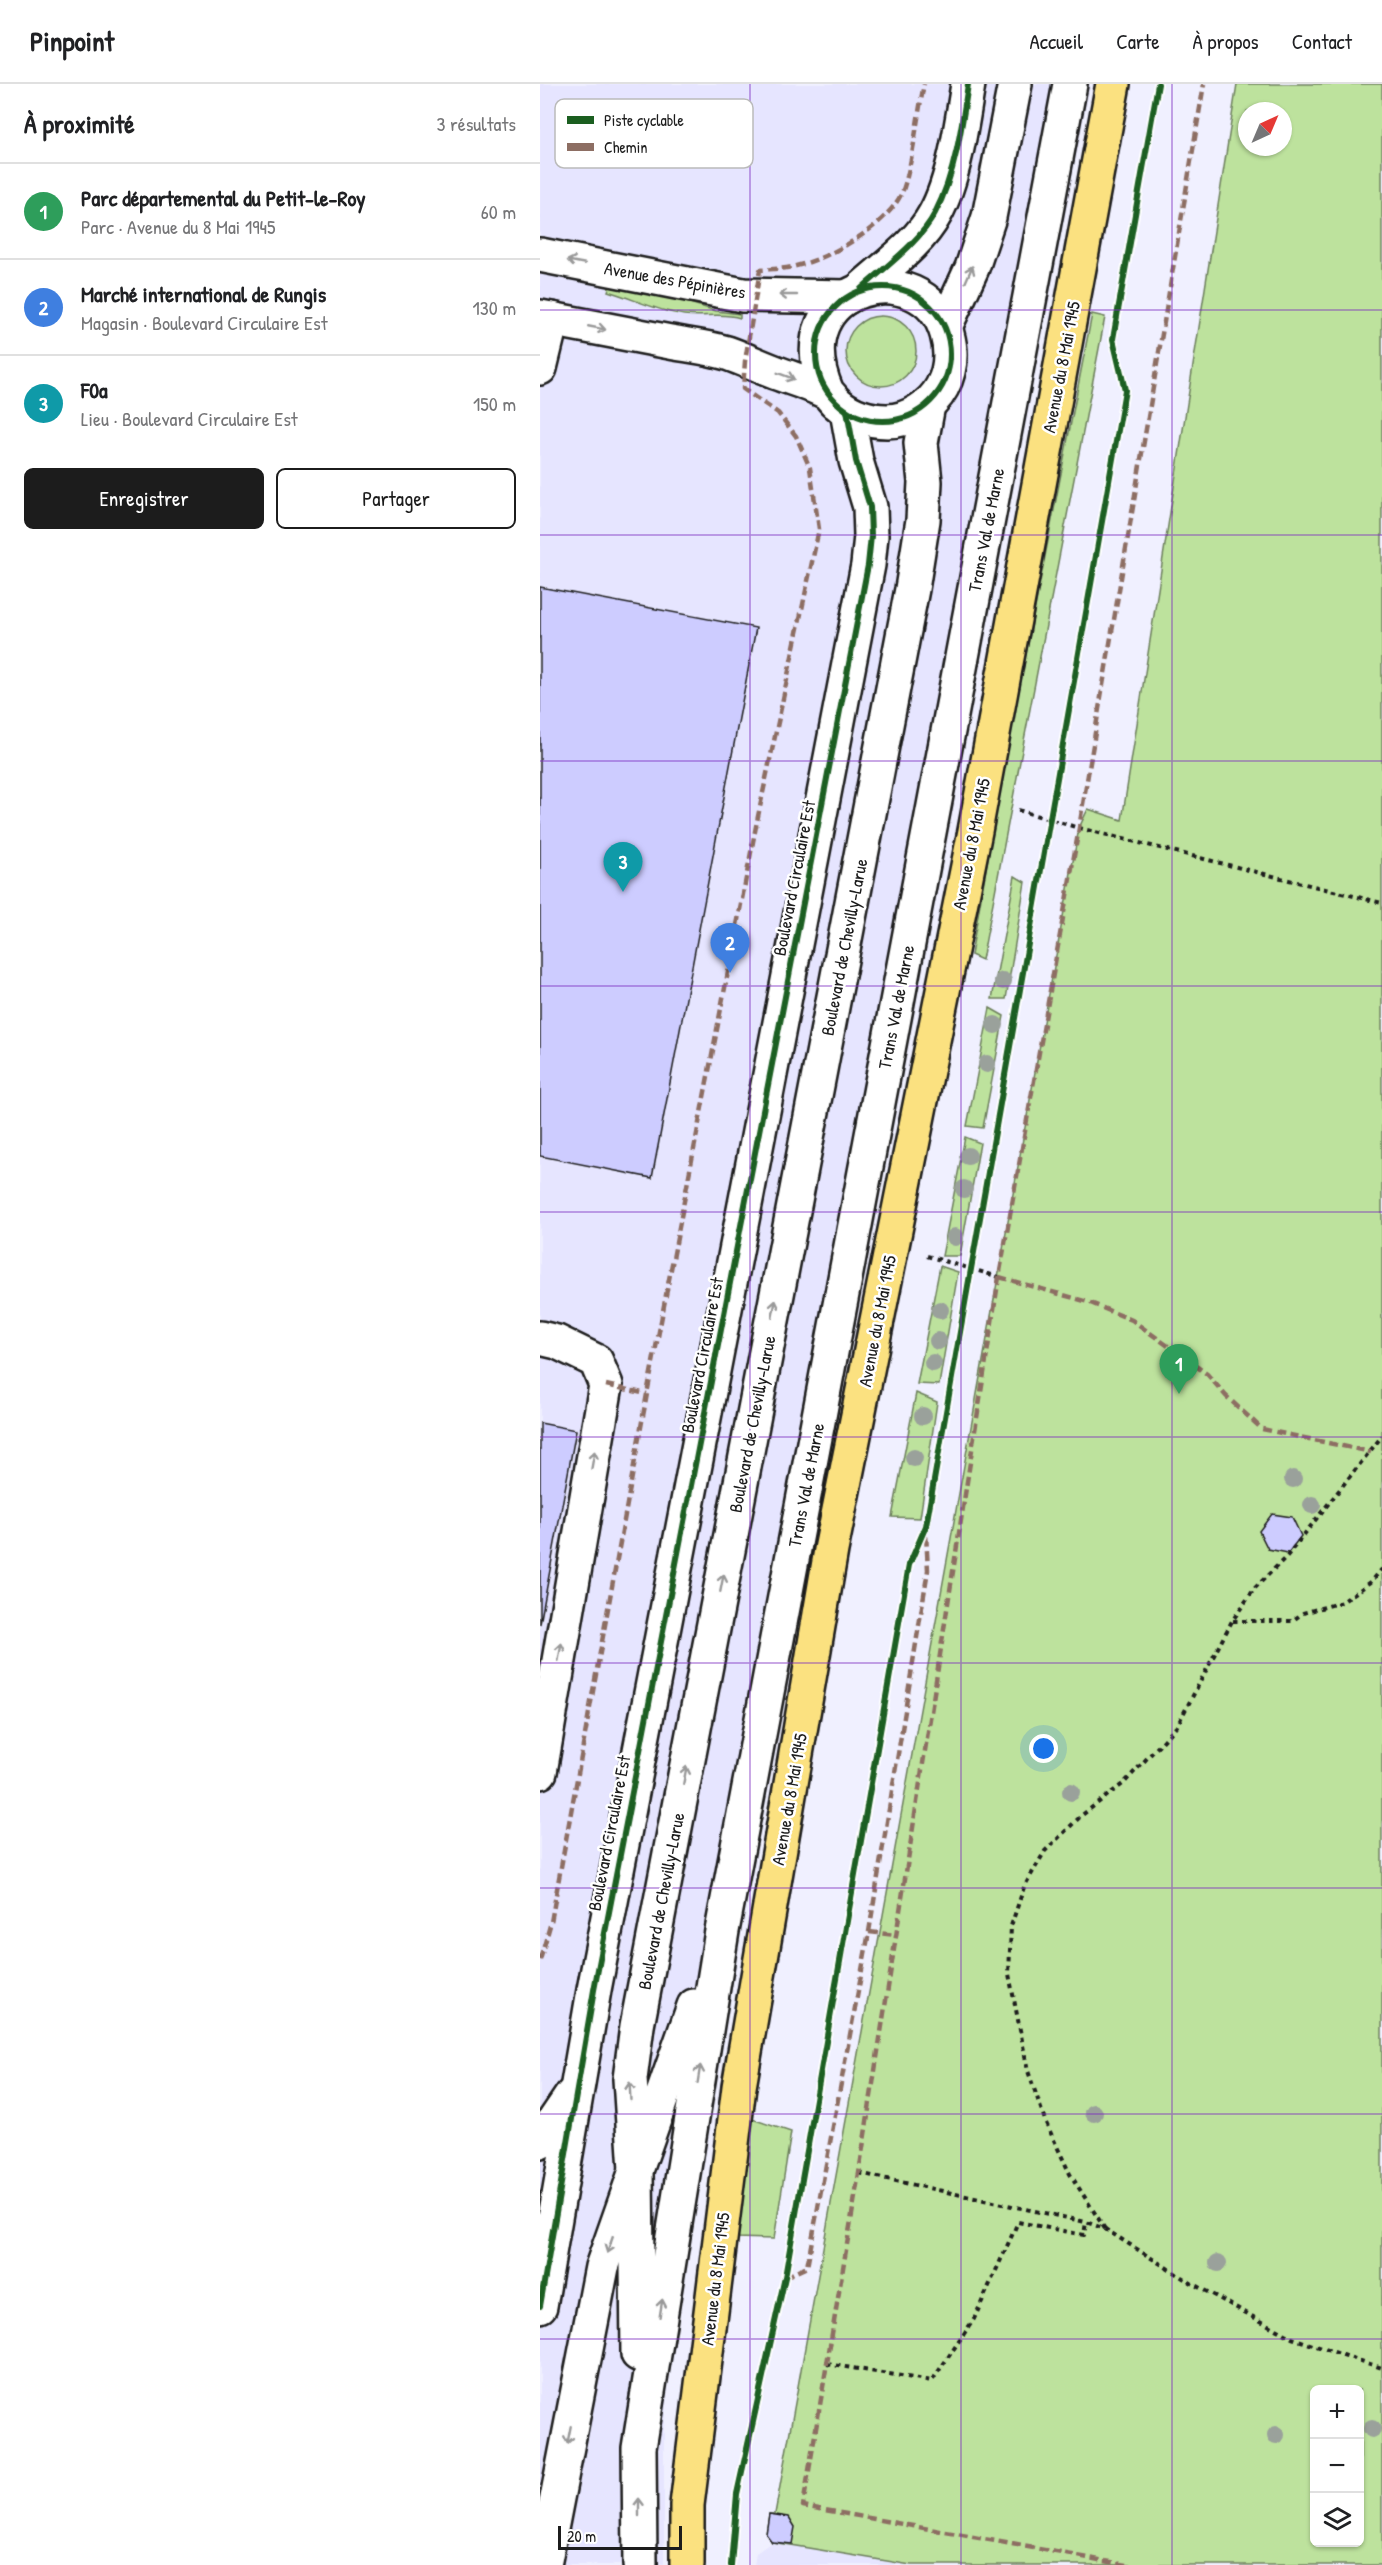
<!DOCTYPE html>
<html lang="fr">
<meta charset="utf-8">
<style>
body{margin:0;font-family:"Patrick Hand",sans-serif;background:#f6f6f6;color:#202124}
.controls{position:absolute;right:18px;bottom:18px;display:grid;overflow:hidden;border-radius:9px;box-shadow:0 2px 4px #0004}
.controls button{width:54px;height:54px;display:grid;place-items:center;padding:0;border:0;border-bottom:2px solid #e0e0e0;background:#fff;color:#202124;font:30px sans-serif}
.compass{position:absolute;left:698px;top:18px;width:54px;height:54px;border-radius:50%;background:#fff;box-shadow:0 2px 4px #0004;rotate:44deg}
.scale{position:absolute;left:18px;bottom:15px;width:124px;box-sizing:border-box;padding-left:6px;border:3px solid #1c1c1c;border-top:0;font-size:16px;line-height:21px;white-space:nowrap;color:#1c1c1c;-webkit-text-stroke:4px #fff;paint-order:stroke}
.you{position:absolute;left:504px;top:1665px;width:21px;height:21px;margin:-15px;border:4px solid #fff;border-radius:50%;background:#1a73e8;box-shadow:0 0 0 9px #1a73e833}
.badge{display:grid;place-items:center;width:39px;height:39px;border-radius:50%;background:#1c1c1c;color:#fff;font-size:20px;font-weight:700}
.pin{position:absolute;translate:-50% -50px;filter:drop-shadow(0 2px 3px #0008)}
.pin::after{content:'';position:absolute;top:32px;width:21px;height:18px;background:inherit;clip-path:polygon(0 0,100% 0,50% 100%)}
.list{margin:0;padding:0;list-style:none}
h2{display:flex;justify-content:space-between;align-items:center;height:78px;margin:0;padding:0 24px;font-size:26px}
h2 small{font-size:20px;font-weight:400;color:#757577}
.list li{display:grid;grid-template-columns:39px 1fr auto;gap:18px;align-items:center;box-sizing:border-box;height:96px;padding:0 24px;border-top:2px solid #e0e0e0}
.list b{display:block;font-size:22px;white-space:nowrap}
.list p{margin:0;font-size:20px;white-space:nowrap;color:#757577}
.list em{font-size:20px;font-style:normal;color:#757577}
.actions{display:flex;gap:12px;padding:18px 24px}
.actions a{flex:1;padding:14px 0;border:2px solid #1c1c1c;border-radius:9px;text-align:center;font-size:21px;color:#1c1c1c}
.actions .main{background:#1c1c1c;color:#fff}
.icon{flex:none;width:33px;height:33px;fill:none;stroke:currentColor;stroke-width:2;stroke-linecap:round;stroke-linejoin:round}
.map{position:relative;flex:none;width:842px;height:2481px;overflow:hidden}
header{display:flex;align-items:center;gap:36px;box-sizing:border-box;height:84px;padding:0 30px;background:#fff;border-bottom:2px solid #e0e0e0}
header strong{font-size:28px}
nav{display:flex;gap:33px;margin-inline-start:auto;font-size:21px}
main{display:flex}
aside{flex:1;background:#fff}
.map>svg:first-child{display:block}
.built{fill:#e6e5ff}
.green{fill:#bde29d;stroke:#6c7f5c;stroke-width:1.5;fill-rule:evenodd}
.building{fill:#cdccff;stroke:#1c1c1c;stroke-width:1.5}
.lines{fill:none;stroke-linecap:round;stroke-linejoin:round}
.minor-casing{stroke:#1c1c1c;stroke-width:38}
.major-casing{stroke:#1c1c1c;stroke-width:38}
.path{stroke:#1c1c1c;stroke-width:4;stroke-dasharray:4.5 4.5;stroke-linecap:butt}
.minor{stroke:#fff;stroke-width:33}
.major{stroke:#fbe180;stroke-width:33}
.quiet{stroke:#8d6e63;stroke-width:4.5;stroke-dasharray:9 4.5;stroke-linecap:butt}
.cycleway-casing{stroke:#fff;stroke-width:10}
.cycleway{stroke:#1b5e20;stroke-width:6}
.tree{fill:#9aa19b}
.oneway{stroke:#999}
.grid{fill:none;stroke:#7b2cbf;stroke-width:1.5;stroke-opacity:0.55}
.labels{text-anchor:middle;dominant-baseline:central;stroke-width:5;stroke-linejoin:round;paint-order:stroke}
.street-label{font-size:18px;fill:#1c1c1c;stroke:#fff}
.key{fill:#fff;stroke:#bbb;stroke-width:1.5}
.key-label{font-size:16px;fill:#1c1c1c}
</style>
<header>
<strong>Pinpoint</strong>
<nav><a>Accueil</a><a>Carte</a><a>À propos</a><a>Contact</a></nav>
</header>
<main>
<aside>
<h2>À proximité<small>3 résultats</small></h2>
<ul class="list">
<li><span class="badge" style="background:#2e9e5b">1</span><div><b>Parc départemental du Petit-le-Roy</b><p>Parc · Avenue du 8 Mai 1945</p></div><em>60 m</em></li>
<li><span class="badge" style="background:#3f7fe0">2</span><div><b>Marché international de Rungis</b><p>Magasin · Boulevard Circulaire Est</p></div><em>130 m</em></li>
<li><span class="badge" style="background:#0f9aa8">3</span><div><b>F0a</b><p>Lieu · Boulevard Circulaire Est</p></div><em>150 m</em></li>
</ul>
<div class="actions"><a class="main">Enregistrer</a><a>Partager</a></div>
</aside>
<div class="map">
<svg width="842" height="2481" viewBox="0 0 842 2481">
<rect width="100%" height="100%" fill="#f0f0ff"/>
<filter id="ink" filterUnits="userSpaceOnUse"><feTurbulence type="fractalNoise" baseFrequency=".0167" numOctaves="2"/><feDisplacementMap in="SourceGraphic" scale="12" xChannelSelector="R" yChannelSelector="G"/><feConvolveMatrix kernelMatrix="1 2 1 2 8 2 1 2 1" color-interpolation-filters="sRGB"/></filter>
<g filter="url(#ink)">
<g class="built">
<path d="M0,0H550L177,1947L132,2261L124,2342V2481H0Z"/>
<path d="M232,2458L252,2460L371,2481H214L216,2469Z"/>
</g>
<g class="green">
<path d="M697,0H842V2481H371L232,2458L226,2450L229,2430H235L539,744L548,725L582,736ZM707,27H743V63H707ZM774,2306H820V2458H774Z"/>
<path d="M70,201L123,211L176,227L200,230V234C182,228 163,234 144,231C117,227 94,215 68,207Z"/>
<path d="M552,230L565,233L442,876L431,871L461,699Z"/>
<circle cx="341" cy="267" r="35"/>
<path d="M475,792L485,798L466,915H452Z"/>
<path d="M450,924L464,932L443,1044L427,1042Z"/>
<path d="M425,1053L440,1059L420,1172H402Z"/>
<path d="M400,1182L418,1188L399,1301L377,1300Z"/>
<path d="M376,1309L397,1318L380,1434L352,1433Z"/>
<path d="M212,2035L251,2048L234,2155L196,2154Z"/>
</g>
<g class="building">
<path d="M0,503L216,544L112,1094L0,1072Z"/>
<path d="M0,1339L36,1346L0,1540Z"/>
<path d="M732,1430L752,1433L761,1452L748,1469L728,1465L719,1447Z"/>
<path d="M229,2430L249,2433L255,2443L252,2460L232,2458L226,2450Z"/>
</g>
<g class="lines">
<defs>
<g id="minor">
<path d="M0,171L203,211L307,213"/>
<path d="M320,206C345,183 379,160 395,130C414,96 422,39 428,0"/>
<path d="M0,233C42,241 83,249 125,257C145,261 167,263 187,269C204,275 221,283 237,289C253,295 269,299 284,307C290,309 292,315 297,319C310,331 329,337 347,337C368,337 392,322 402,303C411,286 412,268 407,250C385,167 239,198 287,308"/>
<path d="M405,243L432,184L449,133L475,0"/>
<path d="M0,284L12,235"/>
<path d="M0,1254L17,1258L56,1277L66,1301L0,1688"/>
<path d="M0,2058L32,2011"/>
<path d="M0,2222L54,1906L328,481L331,452L330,423L316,377L307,327"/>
<path d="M98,2270L96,2086L90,1995L97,1942L372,505L383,436L385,398L381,359L388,321"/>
<path d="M4,2481L62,2183L154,1922"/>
<path d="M100,2481L99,2364L182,1847L530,0"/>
</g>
<path id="major" d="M147,2481V2421L199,2003L291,1466L435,747L573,0"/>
</defs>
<use href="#minor" class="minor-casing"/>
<use href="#major" class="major-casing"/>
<g class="path">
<path d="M478,726L539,744L842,819"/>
<path d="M387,1172L459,1193"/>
<path d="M693,1537H752L763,1529L802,1518L831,1498L842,1485"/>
<path d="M319,2089L546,2138L565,2145L651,2199L752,2254L842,2284"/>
<path d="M565,2145L530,2090L506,2039L488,1987L469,1890L471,1842L484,1803L505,1767L542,1731L584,1699L637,1642L692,1537L715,1504L747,1472L842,1352"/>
<path d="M287,2280L392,2297L434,2235L478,2138L544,2151L546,2138"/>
</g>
<use href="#minor" class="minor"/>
<use href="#major" class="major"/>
<g class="quiet">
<path d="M459,1193L548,1218L592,1236L667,1290L686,1312L722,1345L831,1368"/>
<path d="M66,1301L107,1310"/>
<path d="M329,1848L357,1851"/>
<path d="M0,1876L11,1838L107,1310L217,737L279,445L270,384L256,352L238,329L203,305L205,277L220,186C232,185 245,185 256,182C291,174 353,139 364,103C374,71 377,34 384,0"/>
<path d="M245,2193L267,2183L329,1848L388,1486L386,1450"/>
<path d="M587,2481L263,2422L319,2089L459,1193L539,744L664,0"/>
</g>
<defs>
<g id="cycleway">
<circle cx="343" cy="270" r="67"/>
<path d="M321,205C344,184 381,157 395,129C415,91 422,42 428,0"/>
<path d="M0,2222L54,1906L328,481L331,452L330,423L316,377L307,327"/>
<path d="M191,2481L197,2410L245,2193L369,1481L386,1442L585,306L573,255L618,0"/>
</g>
</defs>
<use href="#cycleway" class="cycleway-casing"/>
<use href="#cycleway" class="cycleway"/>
</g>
<g class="tree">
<circle cx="463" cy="897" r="9"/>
<circle cx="455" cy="941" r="9"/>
<circle cx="447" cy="980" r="9"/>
<circle cx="428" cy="1072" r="9"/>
<circle cx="424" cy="1105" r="9"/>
<circle cx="415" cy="1153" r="9"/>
<circle cx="400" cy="1226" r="9"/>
<circle cx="398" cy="1257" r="9"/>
<circle cx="393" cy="1279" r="9"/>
<circle cx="383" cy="1332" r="9"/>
<circle cx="374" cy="1374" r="9"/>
<circle cx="753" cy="1395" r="9"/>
<circle cx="772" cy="1421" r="9"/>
<circle cx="531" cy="1708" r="9"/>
<circle cx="554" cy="2029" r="9"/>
<circle cx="678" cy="2179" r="9"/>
<circle cx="832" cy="2345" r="9"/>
<circle cx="736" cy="2351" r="9"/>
</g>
<defs><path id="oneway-shaft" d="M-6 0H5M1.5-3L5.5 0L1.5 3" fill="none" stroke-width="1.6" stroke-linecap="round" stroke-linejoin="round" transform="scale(1.5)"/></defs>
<g class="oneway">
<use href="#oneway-shaft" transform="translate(36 178) rotate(-169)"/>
<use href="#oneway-shaft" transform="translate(429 190) rotate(-67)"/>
<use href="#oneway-shaft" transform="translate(248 211) rotate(-180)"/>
<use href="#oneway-shaft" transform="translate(57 244) rotate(11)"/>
<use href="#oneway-shaft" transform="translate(246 292) rotate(21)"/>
<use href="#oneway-shaft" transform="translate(234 1225) rotate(-79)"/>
<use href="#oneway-shaft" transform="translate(53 1376) rotate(-80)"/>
<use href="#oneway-shaft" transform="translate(182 1499) rotate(-79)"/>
<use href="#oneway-shaft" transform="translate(20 1568) rotate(-80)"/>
<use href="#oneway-shaft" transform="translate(145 1691) rotate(-79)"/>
<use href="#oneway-shaft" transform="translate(159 1990) rotate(-81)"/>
<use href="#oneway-shaft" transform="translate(90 2007) rotate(-93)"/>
<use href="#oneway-shaft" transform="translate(70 2161) rotate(109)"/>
<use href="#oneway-shaft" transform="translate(121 2224) rotate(-81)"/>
<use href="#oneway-shaft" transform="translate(29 2351) rotate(101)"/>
<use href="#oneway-shaft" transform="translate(99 2423) rotate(-90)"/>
</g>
</g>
<path class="grid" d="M210,0V2481M421,0V2481M632,0V2481M0,226H842M0,451H842M0,677H842M0,902H842M0,1128H842M0,1353H842M0,1579H842M0,1804H842M0,2030H842M0,2255H842"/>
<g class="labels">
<g class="street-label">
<text transform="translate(135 196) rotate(10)">Avenue des Pépinières</text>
<text transform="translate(521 283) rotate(-79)">Avenue du 8 Mai 1945</text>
<text transform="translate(446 446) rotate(-79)">Trans Val de Marne</text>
<text transform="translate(431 760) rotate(-79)">Avenue du 8 Mai 1945</text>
<text transform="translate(254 794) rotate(-79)">Boulevard Circulaire Est</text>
<text transform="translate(304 863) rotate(-79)">Boulevard de Chevilly-Larue</text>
<text transform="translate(356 923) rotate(-79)">Trans Val de Marne</text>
<text transform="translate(337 1237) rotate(-79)">Avenue du 8 Mai 1945</text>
<text transform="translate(162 1271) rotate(-79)">Boulevard Circulaire Est</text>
<text transform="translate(212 1340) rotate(-79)">Boulevard de Chevilly-Larue</text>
<text transform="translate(266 1401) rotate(-79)">Trans Val de Marne</text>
<text transform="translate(249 1715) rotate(-80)">Avenue du 8 Mai 1945</text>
<text transform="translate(69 1749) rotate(-79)">Boulevard Circulaire Est</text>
<text transform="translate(121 1817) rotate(-79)">Boulevard de Chevilly-Larue</text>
<text transform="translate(175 2195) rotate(-83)">Avenue du 8 Mai 1945</text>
</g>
</g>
<rect x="15" y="15" width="198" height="69" rx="9" class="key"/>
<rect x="27" y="32" width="27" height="8" fill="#1b5e20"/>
<rect x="27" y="59" width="27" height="8" fill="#8d6e63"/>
<g class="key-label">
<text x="64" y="42">Piste cyclable</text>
<text x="64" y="69">Chemin</text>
</g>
</svg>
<div class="controls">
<button>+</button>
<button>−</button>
<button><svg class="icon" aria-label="layers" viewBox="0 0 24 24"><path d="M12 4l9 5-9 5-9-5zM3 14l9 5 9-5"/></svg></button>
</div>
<svg class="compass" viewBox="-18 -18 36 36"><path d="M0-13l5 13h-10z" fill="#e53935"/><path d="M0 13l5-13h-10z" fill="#757577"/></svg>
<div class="scale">20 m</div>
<div class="you"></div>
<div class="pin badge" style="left:639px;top:1310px;background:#2e9e5b">1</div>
<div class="pin badge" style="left:190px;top:889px;background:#3f7fe0">2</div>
<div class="pin badge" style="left:83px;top:808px;background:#0f9aa8">3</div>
</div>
</main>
